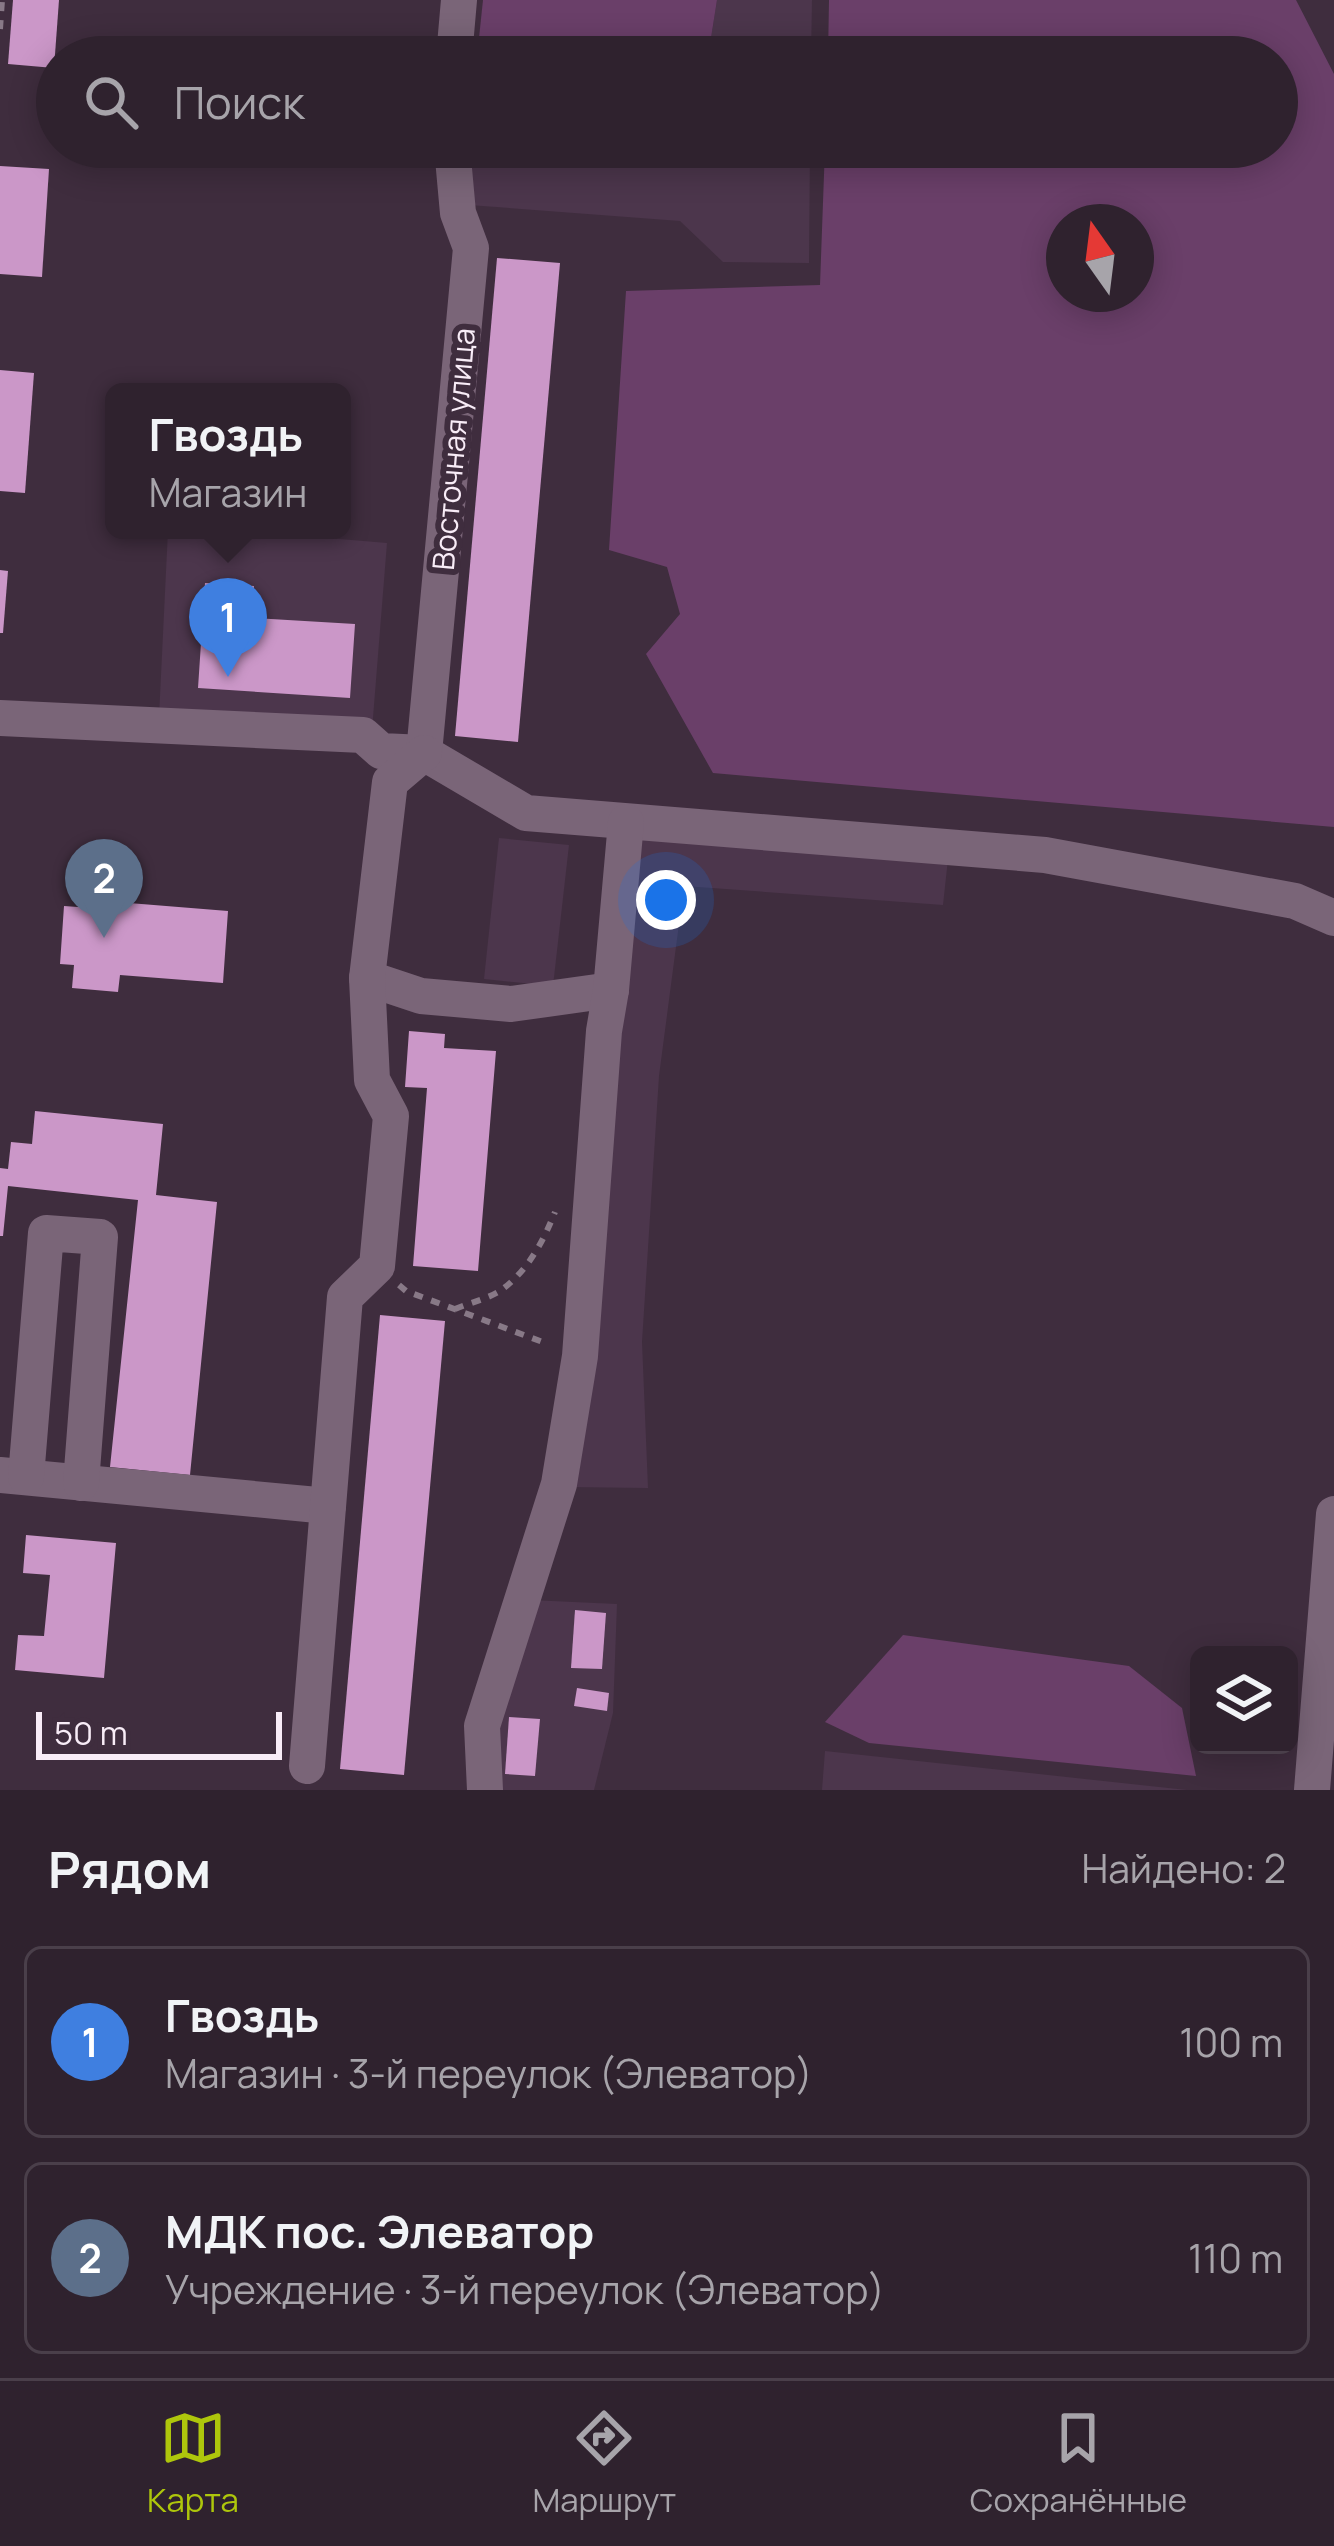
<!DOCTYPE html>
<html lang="ru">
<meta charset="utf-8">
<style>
body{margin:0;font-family:Manrope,sans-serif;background:#3b2f3a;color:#f1f3f6}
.controls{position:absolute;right:36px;bottom:36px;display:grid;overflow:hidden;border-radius:18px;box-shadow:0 6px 30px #0003}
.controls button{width:108px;height:108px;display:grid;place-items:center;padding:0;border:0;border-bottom:3px solid #4a3f4a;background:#2f222e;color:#f1f3f6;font:60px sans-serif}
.compass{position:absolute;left:1046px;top:204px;width:108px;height:108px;border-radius:50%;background:#2f222e;box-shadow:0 6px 30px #0003;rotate:346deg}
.scale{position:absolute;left:36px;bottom:30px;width:246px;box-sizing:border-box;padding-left:12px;border:6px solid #f8ecf7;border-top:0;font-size:33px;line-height:42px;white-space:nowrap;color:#f8ecf7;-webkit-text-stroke:9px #3f2d3e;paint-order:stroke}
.you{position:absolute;left:666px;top:900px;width:42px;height:42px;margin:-30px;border:9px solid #fff;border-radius:50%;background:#1a73e8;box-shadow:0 0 0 18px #1a73e833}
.badge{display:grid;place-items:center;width:78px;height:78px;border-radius:50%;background:#aec60c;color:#fff;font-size:39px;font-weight:700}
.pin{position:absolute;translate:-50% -99px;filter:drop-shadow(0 3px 6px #0008)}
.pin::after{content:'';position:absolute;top:63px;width:42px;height:36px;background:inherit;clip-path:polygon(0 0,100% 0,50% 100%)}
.popup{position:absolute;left:105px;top:383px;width:246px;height:156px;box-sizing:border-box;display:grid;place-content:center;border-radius:18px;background:#2f222e;filter:drop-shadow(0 3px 9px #0005);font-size:39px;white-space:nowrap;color:#a7a4aa}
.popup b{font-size:45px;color:#f1f3f6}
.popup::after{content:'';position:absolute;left:50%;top:100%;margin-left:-24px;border:24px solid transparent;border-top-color:#2f222e}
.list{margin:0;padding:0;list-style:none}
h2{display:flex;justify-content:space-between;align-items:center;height:156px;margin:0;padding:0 48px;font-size:51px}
h2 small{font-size:39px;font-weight:400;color:#a7a4aa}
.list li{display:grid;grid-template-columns:78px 1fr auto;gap:36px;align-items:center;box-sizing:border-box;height:192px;margin:0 24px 24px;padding:0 24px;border:3px solid #4a3f4a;border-radius:18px}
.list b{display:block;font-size:45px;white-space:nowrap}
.list p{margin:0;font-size:39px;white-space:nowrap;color:#a7a4aa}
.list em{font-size:39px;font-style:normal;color:#a7a4aa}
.icon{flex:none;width:66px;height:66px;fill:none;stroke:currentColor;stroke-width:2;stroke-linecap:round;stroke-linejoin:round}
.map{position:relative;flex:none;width:1334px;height:1790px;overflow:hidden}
.search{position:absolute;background:#2f222e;box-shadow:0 6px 30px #0003;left:36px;right:36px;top:36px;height:132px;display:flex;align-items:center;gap:30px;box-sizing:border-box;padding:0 42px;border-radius:66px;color:#a7a4aa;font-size:45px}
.sheet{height:588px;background:#2f222e}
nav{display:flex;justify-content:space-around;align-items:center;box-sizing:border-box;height:168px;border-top:3px solid #4a3f4a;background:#2f222e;font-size:33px;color:#a7a4aa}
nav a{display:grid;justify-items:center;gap:6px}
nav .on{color:#aec60c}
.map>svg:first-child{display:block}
.built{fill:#4c364c}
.green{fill:#6a3f69;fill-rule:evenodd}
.building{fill:#cb97c8}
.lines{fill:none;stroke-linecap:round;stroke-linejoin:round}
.path{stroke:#887987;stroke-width:6;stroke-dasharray:9 9;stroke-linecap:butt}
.minor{stroke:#7a6578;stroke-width:36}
.labels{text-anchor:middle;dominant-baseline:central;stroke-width:12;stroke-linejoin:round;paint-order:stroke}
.street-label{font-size:30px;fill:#f8ecf7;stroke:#3f2d3e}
</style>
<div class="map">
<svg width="1334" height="1790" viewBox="0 0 1334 1790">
<rect width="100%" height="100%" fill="#3f2d3e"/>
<g class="built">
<path d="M717,0H812L811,57H708Z"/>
<path d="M472,147H810L809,263L723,262L680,221L469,205Z"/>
<path d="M168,530H232L387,543L372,730L159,717Z"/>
<path d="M637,833L948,859L943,905L684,886L659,1076L642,1342L648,1488L568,1487Z"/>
<path d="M499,838L569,845L553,986L484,979Z"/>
<path d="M507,1599L617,1604L613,1713L594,1790H472Z"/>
<path d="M825,1751L1187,1790H822Z"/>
</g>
<g class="green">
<path d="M483,0H717L708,57H574L479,38Z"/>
<path d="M829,0H1296L1334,74V827L713,773L646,654L680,614L667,567L609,550L626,291L820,285L825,147H1277V57H828ZM1136,222V294H1064V222Z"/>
<path d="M903,1635L1129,1666L1182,1708L1196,1776L869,1743L825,1722Z"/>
</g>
<g class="building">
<path d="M13,0H59L54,68L8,64Z"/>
<path d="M0,166L49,169L42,277L0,274Z"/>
<path d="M497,258L560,263L518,742L455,736Z"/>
<path d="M0,370L34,373L25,493L0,491Z"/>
<path d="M0,570L8,571L3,633H0Z"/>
<path d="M205,583L254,586L252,618L355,624L350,698L198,688Z"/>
<path d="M80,885L130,889L129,903L228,911L223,983L120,975L118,992L72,988L74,965L60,964L64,906L78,907Z"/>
<path d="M409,1031L445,1034L444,1048L496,1051L478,1271L413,1266L427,1088L405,1087Z"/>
<path d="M35,1111L163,1124L156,1195L217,1202L190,1475L110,1467L138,1200L8,1186L3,1236H0V1168L8,1169L11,1142L32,1144Z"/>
<path d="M380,1315L445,1321L404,1775L340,1769Z"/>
<path d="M26,1535L116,1543L104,1678L15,1670L18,1635L44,1636L50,1575L23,1573Z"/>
<path d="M575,1610L606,1613L602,1669L571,1668Z"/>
<path d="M577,1688L609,1693L607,1711L574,1706Z"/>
<path d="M509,1717L540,1719L535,1776L505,1774Z"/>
</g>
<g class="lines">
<g class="path">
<path d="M0,29L2,0"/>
<path d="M399,1285L406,1291L548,1344"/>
<path d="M455,1309C469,1303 487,1299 500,1291C527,1272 543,1242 555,1212"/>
</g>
<g class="minor">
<path d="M454,57L459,0"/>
<path d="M0,718L363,735L381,751L424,753L526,813L1045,855L1295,901L1334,918"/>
<path d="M424,753L471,248L458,213L452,147"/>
<path d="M367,978L421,996L511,1004L611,990"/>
<path d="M0,1475L328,1506"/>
<path d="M26,1477L46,1233L100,1237L81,1483"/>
<path d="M307,1766L345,1297L377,1266L391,1116L372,1080L367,978L390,782L424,753"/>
<path d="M485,1790L482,1726L559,1484L580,1356L604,1031L611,990L626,822"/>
<path d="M1312,1790L1334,1514"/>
</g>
</g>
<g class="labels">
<g class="street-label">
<text transform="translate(453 449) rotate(-85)">Восточная улица</text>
</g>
</g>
</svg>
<div class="controls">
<button><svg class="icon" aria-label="layers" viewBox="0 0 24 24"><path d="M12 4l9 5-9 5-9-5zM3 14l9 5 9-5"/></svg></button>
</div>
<svg class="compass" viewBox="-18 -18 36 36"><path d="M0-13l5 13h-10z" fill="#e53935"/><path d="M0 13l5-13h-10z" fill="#a7a4aa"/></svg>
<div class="scale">50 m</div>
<div class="you"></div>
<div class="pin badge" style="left:228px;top:677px;background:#3f7fe0">1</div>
<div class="popup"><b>Гвоздь</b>Магазин</div>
<div class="pin badge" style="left:104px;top:938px;background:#5c6f8a">2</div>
<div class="search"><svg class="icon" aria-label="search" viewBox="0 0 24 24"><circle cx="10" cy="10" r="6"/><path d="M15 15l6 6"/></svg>Поиск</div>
</div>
<section class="sheet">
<h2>Рядом<small>Найдено: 2</small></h2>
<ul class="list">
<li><span class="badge" style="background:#3f7fe0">1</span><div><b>Гвоздь</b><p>Магазин · 3-й переулок (Элеватор)</p></div><em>100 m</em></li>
<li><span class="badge" style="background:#5c6f8a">2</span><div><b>МДК пос. Элеватор</b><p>Учреждение · 3-й переулок (Элеватор)</p></div><em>110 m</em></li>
</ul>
</section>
<nav>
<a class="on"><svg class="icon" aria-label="map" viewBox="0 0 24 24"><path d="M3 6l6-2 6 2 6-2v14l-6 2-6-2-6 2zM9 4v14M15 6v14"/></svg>Карта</a>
<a><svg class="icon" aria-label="directions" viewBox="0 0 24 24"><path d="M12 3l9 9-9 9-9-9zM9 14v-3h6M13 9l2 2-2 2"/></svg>Маршрут</a>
<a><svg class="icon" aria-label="saved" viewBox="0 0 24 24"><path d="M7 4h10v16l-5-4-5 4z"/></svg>Сохранённые</a>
</nav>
